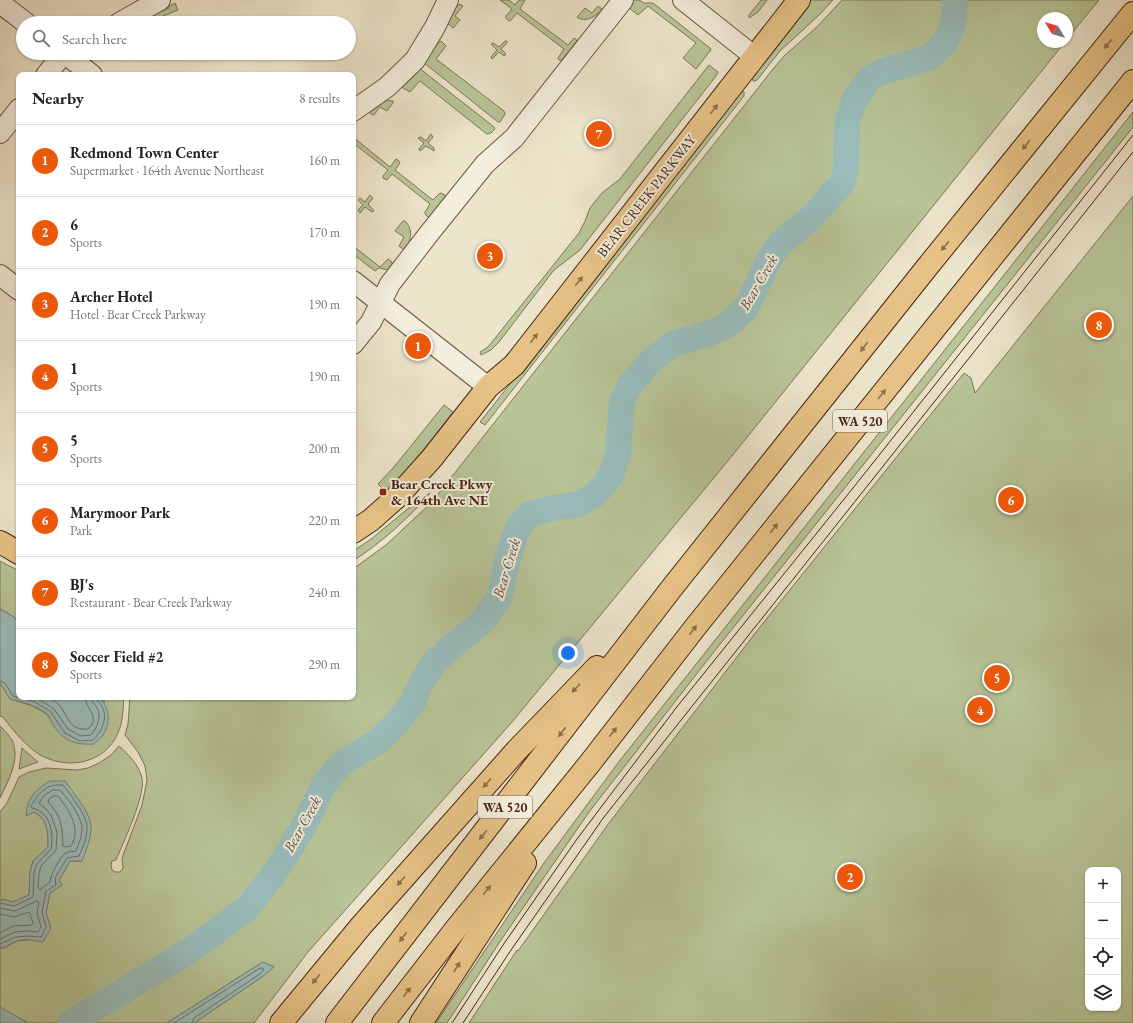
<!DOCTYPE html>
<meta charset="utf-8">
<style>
body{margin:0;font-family:"EB Garamond",serif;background:#f2f2f2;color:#222}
.controls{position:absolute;right:12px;bottom:12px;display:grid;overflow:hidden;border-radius:8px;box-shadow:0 1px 3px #0004}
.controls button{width:36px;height:36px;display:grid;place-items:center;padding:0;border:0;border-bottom:1px solid #e0e0e0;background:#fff;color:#222;font:20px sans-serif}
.compass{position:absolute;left:1037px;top:12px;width:36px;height:36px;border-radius:50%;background:#fff;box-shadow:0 1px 3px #0004;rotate:308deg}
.you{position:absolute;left:568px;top:653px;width:14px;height:14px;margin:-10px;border:3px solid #fff;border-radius:50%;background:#1a73e8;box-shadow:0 0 0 6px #1a73e833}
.badge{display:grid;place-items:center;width:26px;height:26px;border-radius:50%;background:#ea580c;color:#fff;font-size:13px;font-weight:700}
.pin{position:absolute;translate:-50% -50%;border:2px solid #fff;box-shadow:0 1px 4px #0006}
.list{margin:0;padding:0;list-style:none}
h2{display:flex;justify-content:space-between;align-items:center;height:52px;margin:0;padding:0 16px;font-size:17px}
h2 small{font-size:13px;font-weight:400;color:#767676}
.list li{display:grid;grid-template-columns:26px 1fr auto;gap:12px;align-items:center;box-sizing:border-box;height:72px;padding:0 16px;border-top:1px solid #e0e0e0}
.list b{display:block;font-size:15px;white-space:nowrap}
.list p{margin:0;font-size:13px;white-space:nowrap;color:#767676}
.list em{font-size:13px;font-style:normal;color:#767676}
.icon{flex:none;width:22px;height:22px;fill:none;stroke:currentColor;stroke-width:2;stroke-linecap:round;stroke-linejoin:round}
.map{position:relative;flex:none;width:1133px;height:1023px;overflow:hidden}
.search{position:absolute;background:#fff;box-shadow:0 1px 3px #0004;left:16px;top:16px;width:340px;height:44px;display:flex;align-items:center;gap:10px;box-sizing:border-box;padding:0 14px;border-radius:22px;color:#767676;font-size:15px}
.panel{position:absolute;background:#fff;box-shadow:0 1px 3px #0004;left:16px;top:72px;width:340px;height:628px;border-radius:8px}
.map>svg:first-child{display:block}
.green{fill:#b8c598;stroke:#807456;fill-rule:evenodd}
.water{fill:#9abebd;stroke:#798079}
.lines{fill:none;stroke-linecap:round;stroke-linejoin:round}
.shore{stroke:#707068;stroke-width:1}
.river{stroke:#9abebd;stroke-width:26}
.minor-casing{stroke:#705442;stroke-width:22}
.major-casing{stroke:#472314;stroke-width:24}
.highway-casing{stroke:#472314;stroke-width:24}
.minor{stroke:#f3eedd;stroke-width:20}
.major{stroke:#e6c286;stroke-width:22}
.highway{stroke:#e6c286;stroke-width:22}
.tram{stroke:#472314;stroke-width:1}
.oneway{fill:#8f6b47}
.poi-dot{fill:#8f2418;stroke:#f3eedd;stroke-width:1.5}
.labels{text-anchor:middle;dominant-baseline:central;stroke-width:4;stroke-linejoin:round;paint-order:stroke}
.shield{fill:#f3eedd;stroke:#7b6050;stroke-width:1}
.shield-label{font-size:13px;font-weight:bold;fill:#472314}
.street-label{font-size:14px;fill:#472314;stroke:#f3eedd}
.poi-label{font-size:14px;font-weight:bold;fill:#472314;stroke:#f3eedd;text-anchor:start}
.water-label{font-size:15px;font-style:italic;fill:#5c4a3e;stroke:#f3eedd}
</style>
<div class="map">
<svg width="1133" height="1023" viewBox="0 0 1133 1023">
<rect width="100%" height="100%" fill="#ede5cb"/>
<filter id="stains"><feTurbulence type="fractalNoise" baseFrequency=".005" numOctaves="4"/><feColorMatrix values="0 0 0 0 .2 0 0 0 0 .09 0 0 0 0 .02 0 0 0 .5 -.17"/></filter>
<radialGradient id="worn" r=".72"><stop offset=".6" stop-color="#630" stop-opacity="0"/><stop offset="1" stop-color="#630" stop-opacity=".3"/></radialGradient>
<g class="green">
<path d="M500,0H509L515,5L519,0H525L520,9L568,45L574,38L576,39L577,41L562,60H559L558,58L564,49L517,13L511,20L509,21L506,18V16L512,9Z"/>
<path d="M634,0H639L644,3H653L710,48L711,50L696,69L683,58L696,43L648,6L638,15L628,7Z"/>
<path d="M761,0H767L758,12L749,18V15Z"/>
<path d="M811,0H833L819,15L780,51L757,80L755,81H753L752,76Z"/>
<path d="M842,0H1099L1067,39V18H1043V42H1065L736,451L512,722L308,952L254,1023H194L262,977L263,962L167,1023H28L0,1008V948H4L17,941L29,940L51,928L46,913L50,893L62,885L59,880L70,861H82L65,781L26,816L33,812C48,818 48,833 48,847L33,861L30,872L29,895L13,902L2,899L0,901V812L7,803L19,777L29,772L46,768L77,770L88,768L99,763L111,755L119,746C128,754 139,765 142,778C146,795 123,843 116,860L112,861L111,865L112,870L115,872H120L123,868L122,858L142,805L147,780L145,766L138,752L125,735L128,724L130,697H353V569L386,545L431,503L773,69L785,55L817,27Z"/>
<path d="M175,3L178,10L163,16L164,18L157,21L154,15L169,8V6Z"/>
<path d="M459,4L463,6L455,16L460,20L453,28L447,23L446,20Z"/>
<path d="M598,6L602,9C596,17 585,23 577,17L585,8L592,13Z"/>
<path d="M441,41L446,46L436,59L504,111L505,114L500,122H498L423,62L439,42Z"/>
<path d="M505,41H507V43L501,49L506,54L504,56L499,52L492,59L491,57L497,50L491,44L493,43L499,47Z"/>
<path d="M709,65L718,72L716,76L580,250L554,270L499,342L491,350L481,355L480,352L488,347L492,342L579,233L585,221L590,208L602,193L620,179Z"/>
<path d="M419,68L494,127L495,129L491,133L487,134L483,131L420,81L410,92L403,88V86Z"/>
<path d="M741,91L744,92V96L485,425L480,422Z"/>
<path d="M387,100L393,101V103L387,111L380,107L374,115L371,114L370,112Z"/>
<path d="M1133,112V127L713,653L589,812L501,940L447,1023H436L544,863L621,759Z"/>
<path d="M431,134L433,137L428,143L434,148V151L426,146L420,151L419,149L424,143L418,138L421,137L426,141Z"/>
<path d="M353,137L390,167L396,159L398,160L400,163L395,170L433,200L439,194L441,193L445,195V198L431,216L428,217L425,214V212L430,204L392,174L387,180L383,178V176L388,170L353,143Z"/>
<path d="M370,195L373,198L368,204L374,211L372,212L365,207L360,213L358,210L363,205L358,200L360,198L365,202Z"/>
<path d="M1133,196V1023H469L517,950L518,951L609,823L760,627L964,373L971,378L975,393ZM1088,870H1118V1008H1088Z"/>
<path d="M403,221H405C413,229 412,240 405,249H403L399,246L404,237L395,231Z"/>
<path d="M353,246L380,267L388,259L392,262V265L388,270L379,268L375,271L353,254Z"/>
<path d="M444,405L453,412C431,440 411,468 385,491L378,484L394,467Z"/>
<path d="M430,493C408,519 382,542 353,561V551L370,540L416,502Z"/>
<path d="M0,561L19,571V623L14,617L0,609Z"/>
<path d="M0,683L10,699L33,706L48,715L54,726L105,702L98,697H124C123,709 123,722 118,733C105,763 70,770 42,756C26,747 14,731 3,717L0,716Z"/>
<path d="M0,726C4,730 9,735 12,740C21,759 8,781 0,798Z"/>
<path d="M22,748L38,762L19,769Z"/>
</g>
<g class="water">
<path d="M0,609L14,617L19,623V697H98C110,706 111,723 103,735C101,738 97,741 94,744C77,745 64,742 54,726C52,723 50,718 48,715C40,706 21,702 10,699L0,683Z"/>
<path d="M50,781H65C72,791 92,815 91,827C91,839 86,851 82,861H70L59,880L62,885L50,893L46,913L51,928L43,942C35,941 26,938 17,941C11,942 7,948 0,948V901L2,899L13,902L29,895L30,872L33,861L48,847C48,834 48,818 34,812L26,816C27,798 35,790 50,781Z"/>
<path d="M263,962L274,967L262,977L194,1023H167Z"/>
<path d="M0,1007L28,1023H0Z"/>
</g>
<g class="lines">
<g class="shore">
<path d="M0,681L5,683L13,696L35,702L50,711L65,733L80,741L93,740C102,731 109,717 101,705C99,701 97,702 96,697"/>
<path d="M35,697L54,709L68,729L81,736L91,735C97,728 102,717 97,708C95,704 92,703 91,697"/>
<path d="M47,697C51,699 55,701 58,704C68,714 68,731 88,729C101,717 86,710 85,697"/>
<path d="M53,790H60C69,800 79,813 82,826C83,833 79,844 76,851C73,852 69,851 66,853C60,856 50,876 50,882L40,890L38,888L39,873L41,866L56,850L57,832L51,815L46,809L39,803L45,795Z"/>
<path d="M54,796H58C69,810 82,829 71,846L65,847L63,846C62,826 62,817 48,802L49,799Z"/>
<path d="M0,903L14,906L33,897L34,872L37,864L51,849C54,833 50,811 32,808L31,806C40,792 45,784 63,785C70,794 88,817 87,828C87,838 83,847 79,856L67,858L55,878L56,885L46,891L42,912L46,927L41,937L29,936L16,937L0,944"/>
<path d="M0,908L15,911L37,901L39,903L37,913L41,927L38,932L29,931L15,932L0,939"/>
<path d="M0,914L14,917L29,912L33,923L32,925L13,926L0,933"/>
<path d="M174,1023L260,968H263V971L260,974L194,1018L192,1023"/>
</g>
<path class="river" d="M70,1023L191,950L247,908L271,878L290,849L307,820L324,784L342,763L380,740L398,722L413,702L422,681L435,662L450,648L482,622L499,598L510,549L519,525L530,514L553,508L579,504L595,495L611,476L618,454L622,401L630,385L650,362L672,344L711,333L728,325L746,308L770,258L781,242L809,220L843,182L846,165L847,122L855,99L870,78L884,71L931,57L946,41L953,25L955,0"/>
<defs>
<g id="minor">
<path d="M683,0L755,57"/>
<path d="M0,3L26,23"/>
<path d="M119,23L160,0"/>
<path d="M64,53L92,75"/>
<path d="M46,75L64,53"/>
<path d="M353,111L387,87L415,60L435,27L448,0"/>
<path d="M0,133L19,109"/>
<path d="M0,275L19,290"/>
<path d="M353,281L488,387"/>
<path d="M353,344L371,322L390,284L431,231L485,164L514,138L623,0"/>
</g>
<g id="major">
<path d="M353,532L371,520L398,496L432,458L488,387L514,365L799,0"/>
<path d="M0,542L19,553"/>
</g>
<g id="highway">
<path d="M281,1023L361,926L517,750L597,667"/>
<path d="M337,1023L671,589L928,266L1133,13"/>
<path d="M383,1023L455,930L590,763L697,625L1133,81"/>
<path d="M421,1023L525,863"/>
</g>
</defs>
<use href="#minor" class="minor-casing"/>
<use href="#major" class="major-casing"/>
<use href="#highway" class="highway-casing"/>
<use href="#minor" class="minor"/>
<use href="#major" class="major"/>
<use href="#highway" class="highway"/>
<g class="tram">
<path d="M452,1023L503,945L577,839L676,708L853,488L1133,135"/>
<path d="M463,1023L511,950L604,817L1133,152"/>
</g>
</g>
<defs><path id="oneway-solid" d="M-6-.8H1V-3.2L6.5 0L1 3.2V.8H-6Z"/></defs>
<g class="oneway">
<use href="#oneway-solid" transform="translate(1108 44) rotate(129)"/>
<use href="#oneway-solid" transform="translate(714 109) rotate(-52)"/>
<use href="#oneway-solid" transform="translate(1026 145) rotate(129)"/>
<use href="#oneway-solid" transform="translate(945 246) rotate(129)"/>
<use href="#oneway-solid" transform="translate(579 281) rotate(-52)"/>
<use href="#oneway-solid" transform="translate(534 338) rotate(-52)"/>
<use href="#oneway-solid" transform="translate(864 347) rotate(128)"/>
<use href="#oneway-solid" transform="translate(882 394) rotate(-51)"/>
<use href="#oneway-solid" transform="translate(774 528) rotate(-51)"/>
<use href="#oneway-solid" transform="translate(693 630) rotate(-52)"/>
<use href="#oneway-solid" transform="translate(576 688) rotate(134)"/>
<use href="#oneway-solid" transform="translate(562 732) rotate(127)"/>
<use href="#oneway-solid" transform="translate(613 732) rotate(-52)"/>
<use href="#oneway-solid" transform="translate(487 783) rotate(131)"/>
<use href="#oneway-solid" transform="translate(483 835) rotate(128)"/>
<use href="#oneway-solid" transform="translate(401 881) rotate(131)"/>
<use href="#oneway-solid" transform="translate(487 890) rotate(-51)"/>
<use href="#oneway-solid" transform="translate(403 937) rotate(127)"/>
<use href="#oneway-solid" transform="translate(457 967) rotate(-57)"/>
<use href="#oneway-solid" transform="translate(316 979) rotate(130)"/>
<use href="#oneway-solid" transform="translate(407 992) rotate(-52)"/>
</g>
<rect class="poi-dot" x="379" y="488" width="8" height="8" rx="2"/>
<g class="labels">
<g class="shield">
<rect x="833" y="410" width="54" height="22" rx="3"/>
<rect x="478" y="796" width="54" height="22" rx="3"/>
</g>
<g class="shield-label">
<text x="860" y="421">WA 520</text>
<text x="505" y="807">WA 520</text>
</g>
<g class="street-label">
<text transform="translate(646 196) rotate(-52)">BEAR CREEK PARKWAY</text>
</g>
<g class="poi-label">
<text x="391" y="484">Bear Creek Pkwy<tspan x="391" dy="16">&amp; 164th Ave NE</tspan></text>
</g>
<g class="water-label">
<text transform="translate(758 282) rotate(-60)">Bear Creek</text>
<text transform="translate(506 568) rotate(-73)">Bear Creek</text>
<text transform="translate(302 824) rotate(-61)">Bear Creek</text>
</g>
</g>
<rect width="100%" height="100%" filter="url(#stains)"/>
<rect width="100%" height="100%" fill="url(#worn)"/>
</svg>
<div class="controls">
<button>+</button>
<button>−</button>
<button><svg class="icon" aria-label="locate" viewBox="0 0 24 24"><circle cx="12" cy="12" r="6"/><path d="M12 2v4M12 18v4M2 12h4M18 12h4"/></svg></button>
<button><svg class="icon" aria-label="layers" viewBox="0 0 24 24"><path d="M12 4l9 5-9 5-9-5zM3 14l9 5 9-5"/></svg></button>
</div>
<svg class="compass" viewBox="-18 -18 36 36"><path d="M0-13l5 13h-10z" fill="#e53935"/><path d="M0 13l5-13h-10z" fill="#767676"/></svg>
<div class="you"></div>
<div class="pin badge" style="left:418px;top:346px">1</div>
<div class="pin badge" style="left:850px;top:877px">2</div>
<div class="pin badge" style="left:490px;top:256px">3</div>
<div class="pin badge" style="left:980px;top:710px">4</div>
<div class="pin badge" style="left:997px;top:678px">5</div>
<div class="pin badge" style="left:1011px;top:500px">6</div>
<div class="pin badge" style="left:599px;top:134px">7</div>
<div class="pin badge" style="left:1099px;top:325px">8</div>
<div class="search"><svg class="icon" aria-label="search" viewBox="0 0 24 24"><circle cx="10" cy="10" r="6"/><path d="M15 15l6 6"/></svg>Search here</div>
<section class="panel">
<h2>Nearby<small>8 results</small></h2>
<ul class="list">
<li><span class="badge">1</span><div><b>Redmond Town Center</b><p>Supermarket · 164th Avenue Northeast</p></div><em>160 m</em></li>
<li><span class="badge">2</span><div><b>6</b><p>Sports</p></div><em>170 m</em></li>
<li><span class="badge">3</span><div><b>Archer Hotel</b><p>Hotel · Bear Creek Parkway</p></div><em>190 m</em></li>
<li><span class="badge">4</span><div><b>1</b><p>Sports</p></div><em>190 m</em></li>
<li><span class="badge">5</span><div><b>5</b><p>Sports</p></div><em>200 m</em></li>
<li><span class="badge">6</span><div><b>Marymoor Park</b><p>Park</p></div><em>220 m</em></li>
<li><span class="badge">7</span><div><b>BJ's</b><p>Restaurant · Bear Creek Parkway</p></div><em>240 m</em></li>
<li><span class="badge">8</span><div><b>Soccer Field #2</b><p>Sports</p></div><em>290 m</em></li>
</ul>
</section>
</div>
